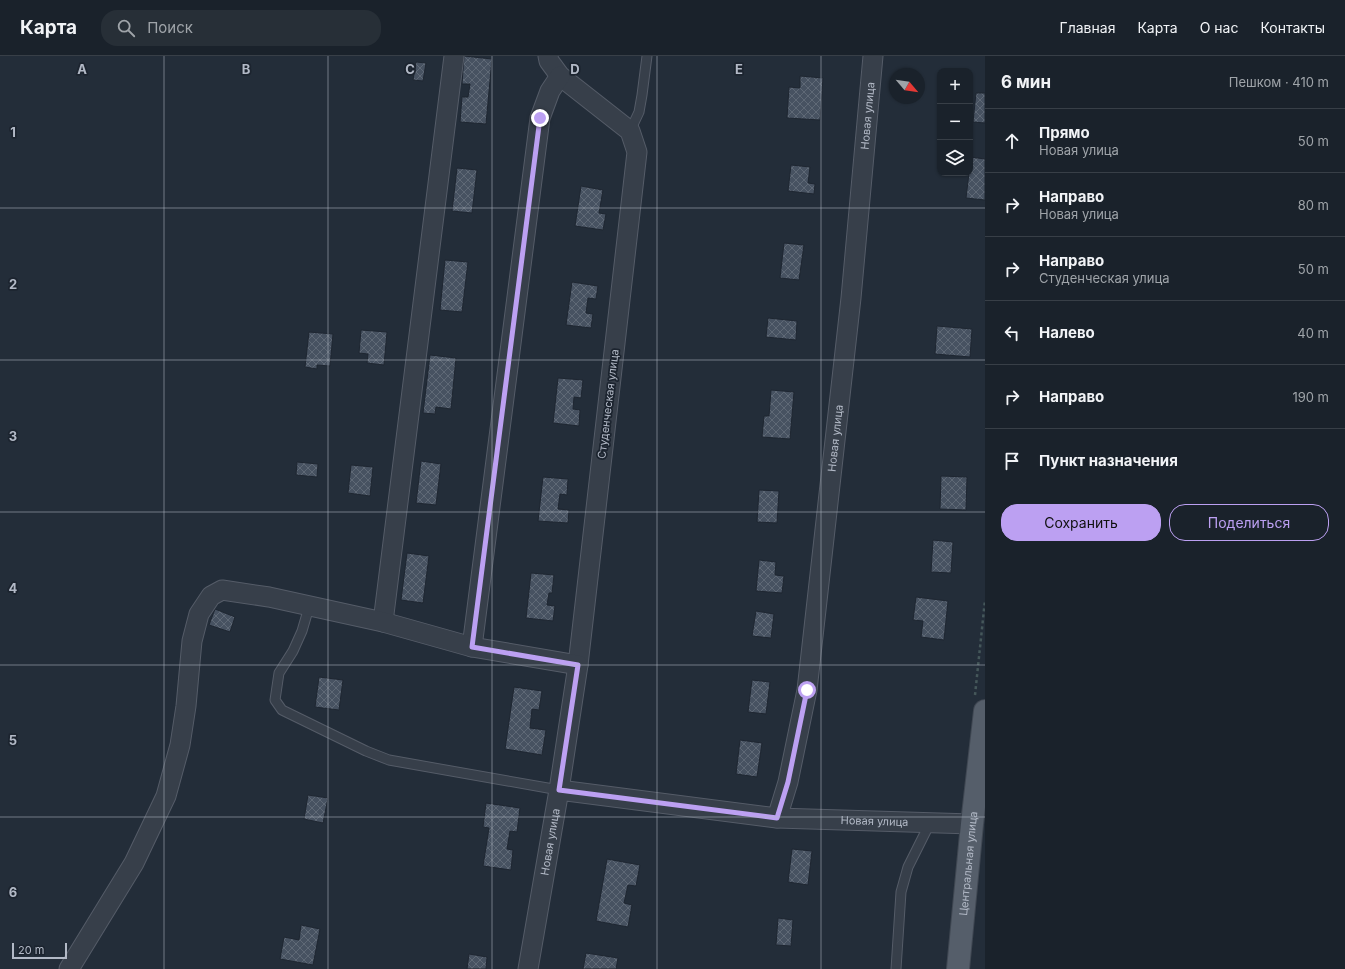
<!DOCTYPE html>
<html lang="ru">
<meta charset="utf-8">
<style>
body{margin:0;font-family:Inter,sans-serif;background:#272f37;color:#f1f3f6}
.controls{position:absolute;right:12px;top:12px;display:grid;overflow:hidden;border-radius:8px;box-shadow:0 1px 3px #0004}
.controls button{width:36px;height:36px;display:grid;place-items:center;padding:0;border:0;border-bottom:1px solid #383f47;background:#1a222b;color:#f1f3f6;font:20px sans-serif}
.compass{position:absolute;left:889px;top:12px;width:36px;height:36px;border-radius:50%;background:#1a222b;box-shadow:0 1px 3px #0004;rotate:119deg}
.scale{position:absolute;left:12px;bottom:10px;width:55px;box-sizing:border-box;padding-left:4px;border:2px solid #b2b9c6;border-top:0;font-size:11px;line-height:14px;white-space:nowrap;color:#b2b9c6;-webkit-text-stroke:3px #1c242f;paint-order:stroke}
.stop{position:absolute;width:12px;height:12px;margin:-9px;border:3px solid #bca0f2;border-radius:50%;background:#fff}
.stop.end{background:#bca0f2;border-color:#fff;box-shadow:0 1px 4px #0008}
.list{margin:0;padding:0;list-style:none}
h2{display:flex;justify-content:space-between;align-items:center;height:52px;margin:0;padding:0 16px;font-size:17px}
h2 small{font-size:13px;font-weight:400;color:#9fa4a9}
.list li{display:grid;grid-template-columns:26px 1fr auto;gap:12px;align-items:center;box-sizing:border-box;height:64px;padding:0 16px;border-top:1px solid #383f47}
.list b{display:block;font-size:15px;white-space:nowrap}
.list p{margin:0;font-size:13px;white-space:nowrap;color:#9fa4a9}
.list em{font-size:13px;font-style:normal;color:#9fa4a9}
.actions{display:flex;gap:8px;padding:12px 16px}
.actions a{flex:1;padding:9px 0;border:1px solid #bca0f2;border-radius:16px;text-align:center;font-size:14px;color:#bca0f2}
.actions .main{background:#bca0f2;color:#111}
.icon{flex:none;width:22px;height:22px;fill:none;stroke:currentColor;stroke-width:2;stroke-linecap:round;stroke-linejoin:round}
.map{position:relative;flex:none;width:985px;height:913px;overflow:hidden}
header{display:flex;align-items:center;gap:24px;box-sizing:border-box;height:56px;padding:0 20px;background:#1a222b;border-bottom:1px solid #383f47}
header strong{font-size:19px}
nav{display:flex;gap:22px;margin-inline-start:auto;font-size:14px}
.search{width:280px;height:36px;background:#272f37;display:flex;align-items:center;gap:10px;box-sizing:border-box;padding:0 14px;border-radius:16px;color:#9fa4a9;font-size:15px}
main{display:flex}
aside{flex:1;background:#1a222b}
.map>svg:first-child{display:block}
.building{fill:url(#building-cross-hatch);stroke:#1e2631}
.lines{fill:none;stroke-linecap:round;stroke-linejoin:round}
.lane-casing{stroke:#555c68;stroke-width:11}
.street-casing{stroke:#555c68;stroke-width:21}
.primary-casing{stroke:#404853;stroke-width:24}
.path{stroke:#45575a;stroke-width:2.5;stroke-dasharray:3 3;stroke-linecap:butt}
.lane{stroke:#373f4a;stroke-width:9}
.street{stroke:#373f4a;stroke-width:19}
.primary{stroke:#555e6a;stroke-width:22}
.route{stroke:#bca0f2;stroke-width:5}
.grid{fill:none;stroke:#b2b9c6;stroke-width:1;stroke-opacity:0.55}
.labels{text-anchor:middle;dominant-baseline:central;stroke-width:3.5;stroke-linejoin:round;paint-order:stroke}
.street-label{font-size:11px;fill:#b2b9c6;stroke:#1c242f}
.grid-label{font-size:13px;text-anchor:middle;font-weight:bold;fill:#b2b9c6;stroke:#1c242f;stroke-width:3.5;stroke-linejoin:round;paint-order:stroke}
</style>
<header>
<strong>Карта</strong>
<div class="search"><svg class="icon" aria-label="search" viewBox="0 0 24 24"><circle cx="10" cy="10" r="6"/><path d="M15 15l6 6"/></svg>Поиск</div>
<nav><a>Главная</a><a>Карта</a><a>О нас</a><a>Контакты</a></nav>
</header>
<main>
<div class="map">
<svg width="985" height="913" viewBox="0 0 985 913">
<defs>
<pattern id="building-cross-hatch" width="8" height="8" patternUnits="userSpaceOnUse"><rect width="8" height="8" fill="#475261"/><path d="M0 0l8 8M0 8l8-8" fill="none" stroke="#5f6976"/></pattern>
</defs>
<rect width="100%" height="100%" fill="#232d39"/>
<g class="building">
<path d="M464,0L492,3L486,68L460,66L462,41H468L470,28H462Z"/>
<path d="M416,6L426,7L423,25L413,24Z"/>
<path d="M800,20L823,22L820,64L787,62L789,31L800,32Z"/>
<path d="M976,37H985V67L973,66Z"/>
<path d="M970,101L985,103V144L966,142L969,117H970Z"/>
<path d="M791,109L810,111L808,127L815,128L814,138L788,135Z"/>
<path d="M457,112L477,114L472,157L452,155Z"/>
<path d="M581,130L603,134L599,157L606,158L603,174L575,170Z"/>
<path d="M784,187L804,189L799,224L780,222Z"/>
<path d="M445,204L468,206L462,256L440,254Z"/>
<path d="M572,226L598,230L596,243L588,242L586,257L593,258L591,272L566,269Z"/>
<path d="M768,262L797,265L796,284L766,281Z"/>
<path d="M937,270L972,273L970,301L935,298Z"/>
<path d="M361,274L387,276L384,309L367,307L368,298L359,297Z"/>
<path d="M309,276L333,278L330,310L317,309V313L305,311Z"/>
<path d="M430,299L456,302L451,353L436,351L435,358L423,357Z"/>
<path d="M558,322L583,324L581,342L574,341L573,353L580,354L579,370L553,367Z"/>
<path d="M771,334L794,336L790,383L762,381L764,360H769Z"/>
<path d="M421,405L441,408L436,449L416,447Z"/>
<path d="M297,406L318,408L317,421L296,419Z"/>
<path d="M351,409L373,411L370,440L348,437Z"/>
<path d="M941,420L967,421L966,454L940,453Z"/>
<path d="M543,421L568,423L567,439L560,438L558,453L569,454L568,467L538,465Z"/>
<path d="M759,434L779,435L777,467L757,466Z"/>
<path d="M933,484L953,486L951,517L931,516Z"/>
<path d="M407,497L429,500L423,547L401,544Z"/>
<path d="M759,504L776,506L775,519L784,520L782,537L756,535Z"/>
<path d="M531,517L554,519L552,537H549L547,549L555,550L553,565L526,562Z"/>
<path d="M916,541L948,545L944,584L921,581L923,565L913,564Z"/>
<path d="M215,553L235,561L230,576L209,569Z"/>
<path d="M756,555L774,558L771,582L752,580Z"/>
<path d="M319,621L343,624L339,654L315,651Z"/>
<path d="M752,624L770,626L766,658L748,656Z"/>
<path d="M514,631L542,635L539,654L532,653L530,672L546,674L542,699L505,693Z"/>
<path d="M740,684L762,687L757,721L736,718Z"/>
<path d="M308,739L328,742L323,767L304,763Z"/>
<path d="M486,747L520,752L517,776L510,775L507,793L513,794L511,814L483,810L489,772L483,771Z"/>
<path d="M792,793L812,795L808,829L788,826Z"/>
<path d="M607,803L640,809L636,830L628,829L624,847L632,849L628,871L596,865Z"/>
<path d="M778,862L793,864L791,890L776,889Z"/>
<path d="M301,869L320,873L313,909L280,903L284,881L299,884Z"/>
<path d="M586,897L618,902L616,913H583Z"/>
<path d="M469,898L487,901L486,913H467Z"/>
</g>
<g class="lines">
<defs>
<g id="lane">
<path d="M630,75L639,56L642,39L647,0"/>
<path d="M309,551L302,575L293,595L279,617L275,644L282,654L366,695L389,704L559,734"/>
<path d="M896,913L901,836L908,811L930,767"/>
</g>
<g id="street">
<path d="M548,0L549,5L560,20L630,75L637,96L578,609L559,734"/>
<path d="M383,566L454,0"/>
<path d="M472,591L540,62L550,35L560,20"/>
<path id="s1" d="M777,762L788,726L807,634L851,242L873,0"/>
<path d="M69,913L134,807L166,740L180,689L186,650L192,585L199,558L211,540L222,534L269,541L383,566L472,591L578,609"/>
<path id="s2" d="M528,913L559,734L777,762L972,768"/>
</g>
<g id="primary">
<path id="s3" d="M958,913L972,768L985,655"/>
</g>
</defs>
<use href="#lane" class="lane-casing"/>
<use href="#street" class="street-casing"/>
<use href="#primary" class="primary-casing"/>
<path class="path" d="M975,639L985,544"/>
<use href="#lane" class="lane"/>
<use href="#street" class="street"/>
<use href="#primary" class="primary"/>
</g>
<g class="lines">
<path class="route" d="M540,62L472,591L578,609L559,734L777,762L788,726L807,634"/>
</g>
<path class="grid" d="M164,0V913M328,0V913M492,0V913M657,0V913M821,0V913M0,152H985M0,304H985M0,456H985M0,609H985M0,761H985"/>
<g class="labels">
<g class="street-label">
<text stroke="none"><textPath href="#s1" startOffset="709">Новая улица</textPath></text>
<text transform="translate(608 348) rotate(-83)">Студенческая улица</text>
<text stroke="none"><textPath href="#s1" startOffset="385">Новая улица</textPath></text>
<text stroke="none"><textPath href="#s2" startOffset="499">Новая улица</textPath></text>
<text stroke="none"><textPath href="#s2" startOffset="129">Новая улица</textPath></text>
<text stroke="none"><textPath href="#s3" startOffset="106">Центральная улица</textPath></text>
</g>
</g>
<g class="grid-label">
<text x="82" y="18">A</text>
<text x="246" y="18">B</text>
<text x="410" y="18">C</text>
<text x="575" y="18">D</text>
<text x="739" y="18">E</text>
<text x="13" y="81">1</text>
<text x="13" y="233">2</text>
<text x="13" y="385">3</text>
<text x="13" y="537">4</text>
<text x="13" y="689">5</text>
<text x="13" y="841">6</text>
</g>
</svg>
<div class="controls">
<button>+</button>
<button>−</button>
<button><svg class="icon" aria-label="layers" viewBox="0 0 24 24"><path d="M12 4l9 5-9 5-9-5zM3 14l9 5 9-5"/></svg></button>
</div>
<svg class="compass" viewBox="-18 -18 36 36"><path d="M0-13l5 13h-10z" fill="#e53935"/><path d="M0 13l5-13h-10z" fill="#9fa4a9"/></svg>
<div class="scale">20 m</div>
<div class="stop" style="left:807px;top:634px"></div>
<div class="stop end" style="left:540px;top:62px"></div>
</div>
<aside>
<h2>6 мин<small>Пешком · 410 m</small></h2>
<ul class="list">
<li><svg class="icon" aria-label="ahead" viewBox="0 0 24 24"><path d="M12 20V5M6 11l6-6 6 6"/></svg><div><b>Прямо</b><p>Новая улица</p></div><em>50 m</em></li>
<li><svg class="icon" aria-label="right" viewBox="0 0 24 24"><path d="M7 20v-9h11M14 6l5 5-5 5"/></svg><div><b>Направо</b><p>Новая улица</p></div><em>80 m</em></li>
<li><svg class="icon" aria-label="right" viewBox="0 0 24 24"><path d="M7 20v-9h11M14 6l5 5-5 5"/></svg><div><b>Направо</b><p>Студенческая улица</p></div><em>50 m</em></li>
<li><svg class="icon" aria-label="left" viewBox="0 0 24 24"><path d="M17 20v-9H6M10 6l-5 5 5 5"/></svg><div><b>Налево</b></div><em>40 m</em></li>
<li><svg class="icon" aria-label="right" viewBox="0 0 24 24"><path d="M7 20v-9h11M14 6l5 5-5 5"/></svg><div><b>Направо</b></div><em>190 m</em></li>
<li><svg class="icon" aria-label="arrive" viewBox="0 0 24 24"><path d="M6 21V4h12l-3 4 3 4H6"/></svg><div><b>Пункт назначения</b></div></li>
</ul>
<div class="actions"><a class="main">Сохранить</a><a>Поделиться</a></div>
</aside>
</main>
